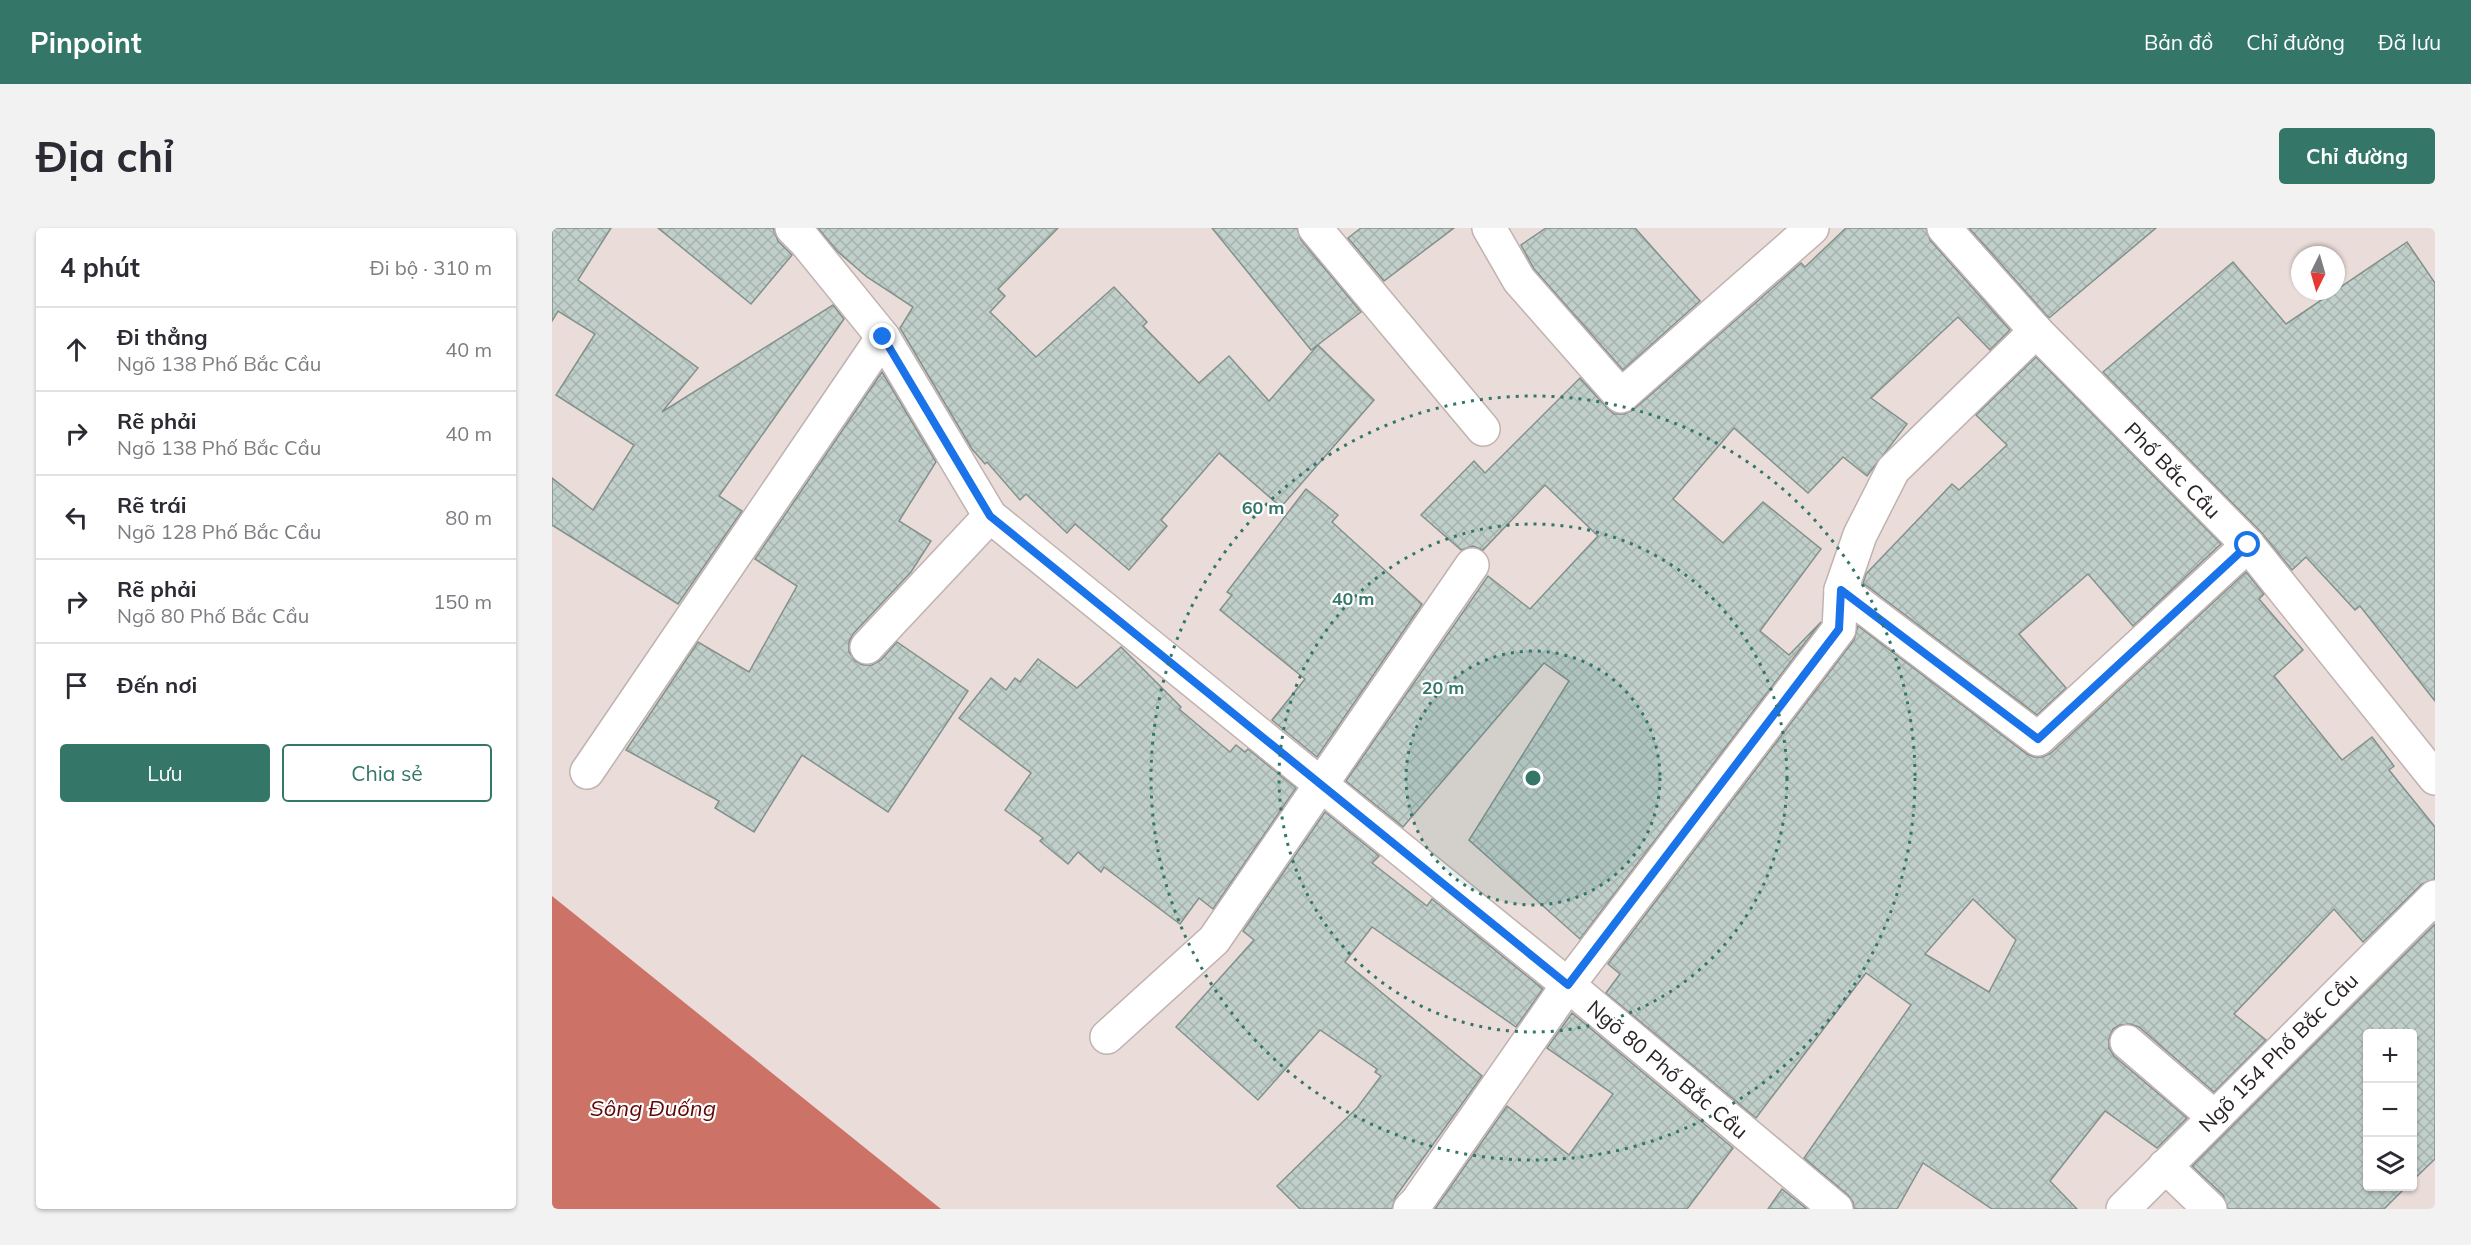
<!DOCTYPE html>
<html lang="vi">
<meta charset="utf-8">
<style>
body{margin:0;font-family:Mulish,sans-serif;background:#f2f2f3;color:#2b2b33}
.controls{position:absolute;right:18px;bottom:18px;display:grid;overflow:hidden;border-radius:6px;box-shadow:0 2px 4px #0004}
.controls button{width:54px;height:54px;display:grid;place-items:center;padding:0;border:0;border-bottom:2px solid #e1e1e2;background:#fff;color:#2b2b33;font:30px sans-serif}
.compass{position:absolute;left:1739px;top:18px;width:54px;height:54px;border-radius:50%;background:#fff;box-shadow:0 2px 4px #0004;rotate:185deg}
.stop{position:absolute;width:18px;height:18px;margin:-14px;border:4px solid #1a73e8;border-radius:50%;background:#fff}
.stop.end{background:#1a73e8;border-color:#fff;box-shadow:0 2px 6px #0008}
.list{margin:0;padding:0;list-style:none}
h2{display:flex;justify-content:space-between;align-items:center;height:78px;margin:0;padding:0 24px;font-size:26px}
h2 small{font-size:20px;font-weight:400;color:#7c7c81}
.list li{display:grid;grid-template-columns:39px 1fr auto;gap:18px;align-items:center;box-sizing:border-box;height:84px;padding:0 24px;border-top:2px solid #e1e1e2}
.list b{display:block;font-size:22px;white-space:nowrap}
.list p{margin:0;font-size:20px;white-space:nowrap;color:#7c7c81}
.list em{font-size:20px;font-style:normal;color:#7c7c81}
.actions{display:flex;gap:12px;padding:18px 24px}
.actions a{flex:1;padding:14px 0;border:2px solid #347768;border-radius:6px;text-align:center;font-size:21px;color:#347768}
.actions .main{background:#347768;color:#fff}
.icon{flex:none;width:33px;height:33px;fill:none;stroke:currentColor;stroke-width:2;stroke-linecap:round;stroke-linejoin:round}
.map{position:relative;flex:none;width:1883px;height:981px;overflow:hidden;border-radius:6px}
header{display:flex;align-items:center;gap:36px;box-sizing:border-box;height:84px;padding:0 30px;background:#347768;color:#fff}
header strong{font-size:28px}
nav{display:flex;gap:33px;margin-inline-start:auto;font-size:21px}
.intro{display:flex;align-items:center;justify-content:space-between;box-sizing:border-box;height:144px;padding:0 36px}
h1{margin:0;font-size:42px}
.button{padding:15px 27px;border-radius:6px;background:#347768;color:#fff;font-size:21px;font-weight:700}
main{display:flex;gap:36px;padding:0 36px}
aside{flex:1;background:#fff;border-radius:6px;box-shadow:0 2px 4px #0004}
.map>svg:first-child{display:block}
.water{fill:#cd7266}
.building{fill:url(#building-cross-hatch);stroke:#83918d;stroke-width:1.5;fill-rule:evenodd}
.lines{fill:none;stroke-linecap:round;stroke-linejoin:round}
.minor-casing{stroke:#c0b2b0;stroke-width:36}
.minor{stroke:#fff;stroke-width:33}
.route{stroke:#1a73e8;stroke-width:8}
.ring{fill:none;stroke:#347768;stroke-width:3;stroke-dasharray:3 6}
.labels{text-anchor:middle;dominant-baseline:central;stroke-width:4.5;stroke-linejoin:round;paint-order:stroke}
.street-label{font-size:21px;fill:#2a2524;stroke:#fff}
.water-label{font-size:22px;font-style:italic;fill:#5e0807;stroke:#fff}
.centre{fill:#347768;stroke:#fff;stroke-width:3}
.ring-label{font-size:18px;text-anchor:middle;font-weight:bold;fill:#347768;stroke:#fff;stroke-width:4.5;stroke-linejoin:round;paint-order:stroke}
</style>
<header>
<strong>Pinpoint</strong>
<nav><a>Bản đồ</a><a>Chỉ đường</a><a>Đã lưu</a></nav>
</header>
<div class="intro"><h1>Địa chỉ</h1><a class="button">Chỉ đường</a></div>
<main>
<aside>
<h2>4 phút<small>Đi bộ · 310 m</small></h2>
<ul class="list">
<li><svg class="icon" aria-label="ahead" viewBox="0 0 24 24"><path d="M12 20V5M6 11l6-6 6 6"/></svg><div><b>Đi thẳng</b><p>Ngõ 138 Phố Bắc Cầu</p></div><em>40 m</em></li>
<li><svg class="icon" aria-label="right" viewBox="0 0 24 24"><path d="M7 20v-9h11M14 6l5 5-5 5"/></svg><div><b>Rẽ phải</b><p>Ngõ 138 Phố Bắc Cầu</p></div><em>40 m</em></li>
<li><svg class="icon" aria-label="left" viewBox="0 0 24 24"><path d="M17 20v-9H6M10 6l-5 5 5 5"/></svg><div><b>Rẽ trái</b><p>Ngõ 128 Phố Bắc Cầu</p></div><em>80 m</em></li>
<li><svg class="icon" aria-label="right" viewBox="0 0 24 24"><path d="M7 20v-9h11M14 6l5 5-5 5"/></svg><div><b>Rẽ phải</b><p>Ngõ 80 Phố Bắc Cầu</p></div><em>150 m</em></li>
<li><svg class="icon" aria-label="arrive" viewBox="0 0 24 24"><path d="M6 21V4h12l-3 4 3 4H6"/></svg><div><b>Đến nơi</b></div></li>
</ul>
<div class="actions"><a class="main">Lưu</a><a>Chia sẻ</a></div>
</aside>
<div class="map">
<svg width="1883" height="981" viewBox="0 0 1883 981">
<defs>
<pattern id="building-cross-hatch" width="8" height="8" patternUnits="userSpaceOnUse" patternTransform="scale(1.5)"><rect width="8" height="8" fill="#c1cfcb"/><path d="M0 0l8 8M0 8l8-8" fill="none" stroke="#a6b2ae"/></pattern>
</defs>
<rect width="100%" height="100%" fill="#eadcd9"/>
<path class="water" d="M0,668L389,981H0Z"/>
<g class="building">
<path d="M0,0H59L26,52L146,140L110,184L281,77L292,91L167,268L190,283L126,376L0,297V250L41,282L82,217L4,167L43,106L6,83L0,93Z"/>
<path d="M106,0H221L226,13L240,27L199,76Z"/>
<path d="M266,0H506L446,61L453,68L438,84L484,129L562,59L595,94L591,98L647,155L677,128L717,173L766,117L822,172L729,279L667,225L609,292L615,298L577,342L523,296L515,305L474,266L468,272L435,234L433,236L420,221L348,100L361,79L315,49L285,23Z"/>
<path d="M660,0H745L749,12L809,84L759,122Z"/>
<path d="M809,0H902L832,53L796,10Z"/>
<path d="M994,0H1083L1148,73L1071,142L982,41L969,17Z"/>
<path d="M1294,0H1374L1378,12L1458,102L1438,122L1406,89L1319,170L1355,196L1315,248L1291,229L1256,265L1182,200L1121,271L1171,315L1211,274L1269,321L1208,403L1237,427L1269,394L1028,711L917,612L1017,453L992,435L851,599L794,553L936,348L978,381L1046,308L993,257L931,322L921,318L909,322L869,287L922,233L933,245L1028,150L1055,180L1062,186H1072L1081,182L1249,35L1253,39Z"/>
<path d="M1417,0H1604L1497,90Z"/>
<path d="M1855,14L1883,55V473L1808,378L1803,382L1754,329L1740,342L1709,304L1551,144L1681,34L1734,96Z"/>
<path d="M1484,129L1669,316L1581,398L1536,346L1467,406L1514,460L1485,487L1311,355L1314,346L1400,256L1407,262L1455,217L1424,187Z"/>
<path d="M330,144L384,234L347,293L379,313L359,344L301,406L297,414V424L303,433L311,437H320L329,432L345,414L416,463L336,584L250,527L202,604L163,580L167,573L74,522L146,414L197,444L245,358L203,331Z"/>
<path d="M754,261L786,287L780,294L870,376L765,529L720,492L753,451L668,382L680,367L675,364Z"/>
<path d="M1694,344L1712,366L1707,371L1751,422L1722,448L1790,532L1820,509L1842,538L1837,542L1883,599V651L1870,656L1811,714L1782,681L1682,786L1714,812L1662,864L1587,799L1578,796L1568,797L1561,801L1557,811V820L1562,828L1635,890L1605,920L1553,883L1498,953L1525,981H1440L1371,935L1345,981H1302L1301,974L1296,967L1252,930L1359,777L1314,745L1204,890L1054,765L1068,746L1056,736L1302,412L1306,398L1475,526L1482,529H1491L1499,525ZM1421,671L1464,712L1437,764L1373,726Z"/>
<path d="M569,419L629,479L627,481L678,524L684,517L693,524L696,521L744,560L661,681L647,670L628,696L552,639L549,644L526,624L516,636L488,613L491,610L453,582L479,545L407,490L439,450L454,462L463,450L468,454L486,431L525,460Z"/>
<path d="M773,584L827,628L820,635L875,678L880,671L991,761L964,799L820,699L793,734L930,848L844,968L840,981H748L725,958L805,880L829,848L823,844L825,841L768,802L706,872L624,799L702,712L691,703Z"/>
<path d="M1883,696V931L1860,953V806H1815V958H1855L1832,981H1676L1671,967L1640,938Z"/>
<path d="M1020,785L1181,920L1135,981H883L955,878L1017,927L1061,866L995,820Z"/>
<path d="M1230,961L1255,981H1216Z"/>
</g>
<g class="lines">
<defs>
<g id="minor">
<path d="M240,0L253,13L331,109L438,288L1016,757L1284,981"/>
<path d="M763,0L931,201"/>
<path d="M937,0L967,52L1069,168L1260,0"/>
<path d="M1392,0L1484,103L1696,317L1883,550"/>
<path d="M1289,362L1486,511L1696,317"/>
<path d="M315,419L438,288"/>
<path d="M35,544L331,109"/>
<path d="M555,809L662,712L920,337"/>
<path d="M1575,814L1661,888"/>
<path d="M1613,938L1658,981"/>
<path d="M858,981L865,974L1016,757L1287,401L1289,362L1308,307L1341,242L1484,103"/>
<path d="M1571,981L1883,669"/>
</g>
</defs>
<use href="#minor" class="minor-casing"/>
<use href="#minor" class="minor"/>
</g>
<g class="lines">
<path class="route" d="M331,109L438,288L1016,757L1287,401L1289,362L1486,511L1696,317"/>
</g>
<circle cx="981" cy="550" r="127" fill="#347768" fill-opacity=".12"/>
<g class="ring">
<circle cx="981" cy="550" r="127"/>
<circle cx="981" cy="550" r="254"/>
<circle cx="981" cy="550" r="382"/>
</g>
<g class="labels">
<g class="street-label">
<text transform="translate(1621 242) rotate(45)">Phố Bắc Cầu</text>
<text transform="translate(1726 824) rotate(-45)">Ngõ 154 Phố Bắc Cầu</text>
<text transform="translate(1116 841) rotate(40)">Ngõ 80 Phố Bắc Cầu</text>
</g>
<g class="water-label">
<text x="101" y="880">Sông Đuống</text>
</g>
</g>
<circle cx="981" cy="550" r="9" class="centre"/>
<g class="ring-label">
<text x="711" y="286">60 m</text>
<text x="801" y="377">40 m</text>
<text x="891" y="466">20 m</text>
</g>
</svg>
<div class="controls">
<button>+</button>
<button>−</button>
<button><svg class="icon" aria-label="layers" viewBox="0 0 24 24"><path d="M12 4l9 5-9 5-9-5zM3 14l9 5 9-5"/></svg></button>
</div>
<svg class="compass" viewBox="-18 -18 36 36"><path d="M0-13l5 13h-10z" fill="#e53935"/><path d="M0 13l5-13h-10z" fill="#7c7c81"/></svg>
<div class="stop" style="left:1696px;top:317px"></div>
<div class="stop end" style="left:331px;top:109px"></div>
</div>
</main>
